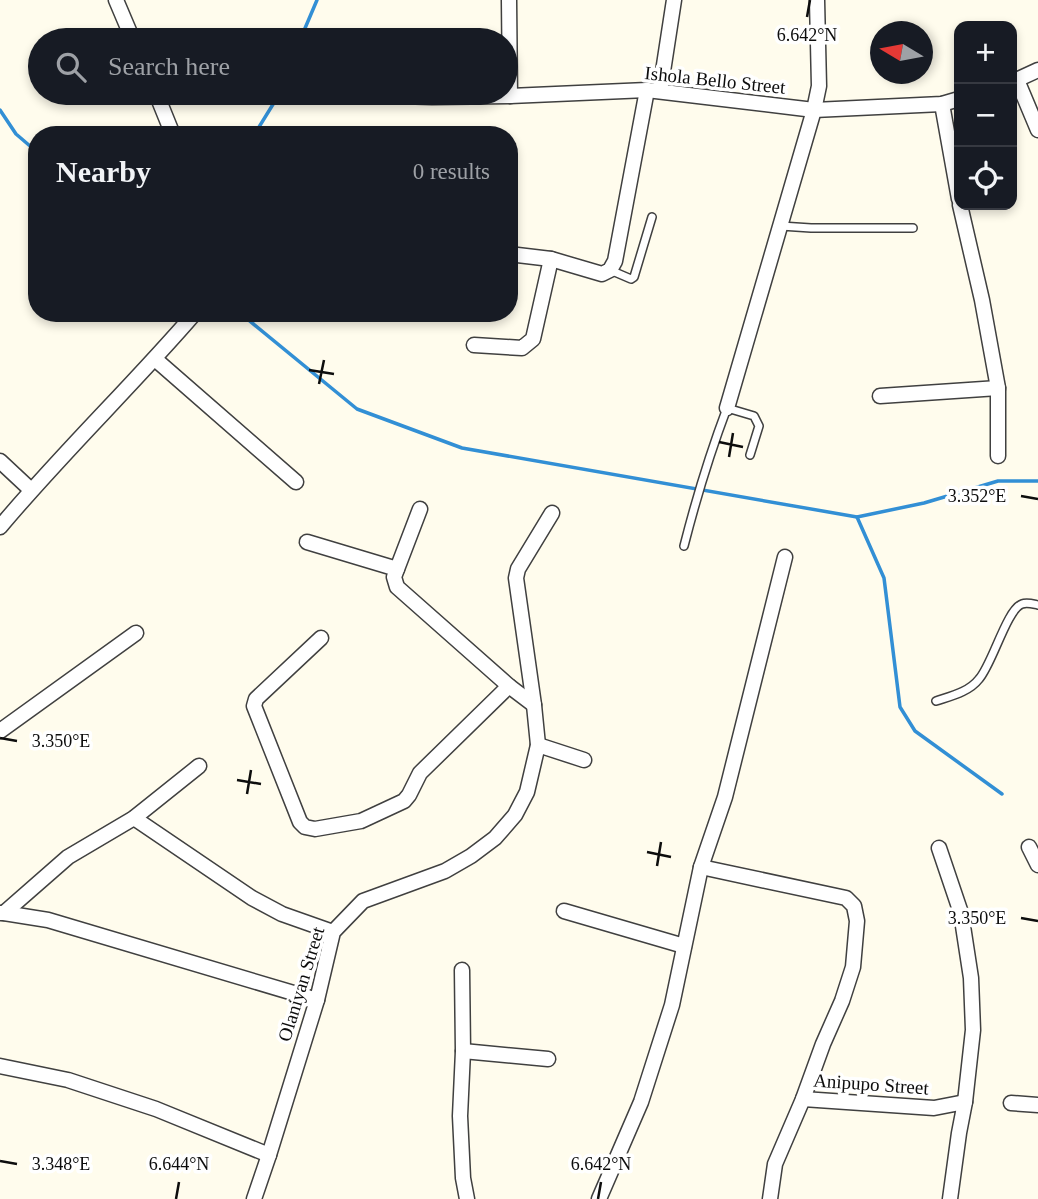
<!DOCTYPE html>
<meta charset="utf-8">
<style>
body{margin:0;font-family:"Times New Roman",serif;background:#20242c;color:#f1f3f6}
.controls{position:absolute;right:21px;top:21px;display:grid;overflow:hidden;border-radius:14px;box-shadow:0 4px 10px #0003}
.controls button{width:63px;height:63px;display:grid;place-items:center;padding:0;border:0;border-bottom:2px solid #363941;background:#171b24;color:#f1f3f6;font:35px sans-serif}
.compass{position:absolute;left:870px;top:21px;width:63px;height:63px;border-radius:50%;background:#171b24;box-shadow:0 4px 10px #0003;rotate:280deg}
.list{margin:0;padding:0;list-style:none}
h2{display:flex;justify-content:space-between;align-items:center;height:91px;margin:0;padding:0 28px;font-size:30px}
h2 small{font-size:23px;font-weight:400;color:#9ea1a6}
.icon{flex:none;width:38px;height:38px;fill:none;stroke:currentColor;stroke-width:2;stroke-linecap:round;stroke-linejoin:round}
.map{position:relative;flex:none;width:1038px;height:1199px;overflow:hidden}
.search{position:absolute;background:#171b24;box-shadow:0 4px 10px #0003;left:28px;top:28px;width:490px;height:77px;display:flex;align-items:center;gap:18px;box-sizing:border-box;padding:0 24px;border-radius:38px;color:#9ea1a6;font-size:26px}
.panel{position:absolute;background:#171b24;box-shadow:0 4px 10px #0003;left:28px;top:126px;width:490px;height:196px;border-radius:28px}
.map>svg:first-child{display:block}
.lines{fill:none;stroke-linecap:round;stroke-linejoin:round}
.stream{stroke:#328fd5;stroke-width:3.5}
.service-casing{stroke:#404040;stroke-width:10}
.minor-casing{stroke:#404040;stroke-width:17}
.service{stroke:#fff;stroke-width:7}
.minor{stroke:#fff;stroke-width:14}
.ticks{fill:none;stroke:#0d0d0d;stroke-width:2.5}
.labels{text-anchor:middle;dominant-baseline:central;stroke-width:7;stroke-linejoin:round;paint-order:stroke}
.street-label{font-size:19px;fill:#0d0d0d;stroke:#fff}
.ticks-label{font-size:18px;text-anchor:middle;fill:#0d0d0d;stroke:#fff;stroke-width:7;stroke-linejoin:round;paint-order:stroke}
</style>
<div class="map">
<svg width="1038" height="1199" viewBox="0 0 1038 1199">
<rect width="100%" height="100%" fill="#fffced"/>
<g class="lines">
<g class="stream">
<path d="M300,40L317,0"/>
<path d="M0,110L16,134L37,152"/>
<path d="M254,135L280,93"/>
<path d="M240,313L357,409L462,448L857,517L924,503L998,481H1038"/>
<path d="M857,517L884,578L900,707L915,731L1002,794"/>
</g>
<defs>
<g id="service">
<path d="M781,226L811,228H913"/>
<path d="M610,270L631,279L634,277L652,217"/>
<path d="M684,546C696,499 710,453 727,408L754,416L759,426L750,455"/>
<path d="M936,701C951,696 969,692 979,679C992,665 1007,609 1022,604C1027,602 1033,604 1038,605"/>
</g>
<g id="minor">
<path d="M116,0L133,40"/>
<path d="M509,0L510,96"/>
<path d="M1017,80L1038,130"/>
<path d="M1012,82L1038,70"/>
<path d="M660,91L674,0"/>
<path d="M156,93L173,135"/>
<path d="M299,93L432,97L510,96L647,90L814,110L942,104L959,99"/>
<path d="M942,104L959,199"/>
<path d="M960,205L982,300L998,388V456"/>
<path d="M509,254L551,259L602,274L610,270L615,261L647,90"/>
<path d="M474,345L522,348L533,339L551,259"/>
<path d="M155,359L296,482"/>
<path d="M880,396L998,388"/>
<path d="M727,408L814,110L819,86L817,0"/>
<path d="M0,461L31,490"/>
<path d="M420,509L394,577L397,587L509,686L534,705"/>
<path d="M0,527C62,453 132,386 195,313"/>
<path d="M307,542L397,569"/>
<path d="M321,638L256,699L254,706L300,822L305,827L315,829L361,821L404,801L409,795L420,773L509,686"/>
<path d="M0,731L136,633"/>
<path d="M538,745L584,760"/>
<path d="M134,818L252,898L282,914L333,932"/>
<path d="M1029,847L1038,865"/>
<path d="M939,848L961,913L971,978L973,1030L965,1102"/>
<path d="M701,867L846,898L854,906L857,921L853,967L842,1001L823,1044L803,1099L775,1164L770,1199"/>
<path d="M564,911L684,946"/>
<path d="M0,913H4L48,920L317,1000"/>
<path d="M4,913L68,857L134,818L199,766"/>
<path d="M462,970L463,1051L460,1116L463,1178L467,1199"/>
<path d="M463,1051L548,1059"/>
<path d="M0,1066L68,1080L156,1109L269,1155"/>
<path d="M803,1099L934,1108L965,1102L959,1133L950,1199"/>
<path d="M1011,1103L1038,1105"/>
<path d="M254,1199L269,1155L317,1000L333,932L363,901L445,871L471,856L495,838L515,815L527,792L538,745L534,705L516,578L518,569L552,513"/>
<path d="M599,1199L641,1102L672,1005L701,867L725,797L785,557"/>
</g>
</defs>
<use href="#service" class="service-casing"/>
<use href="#minor" class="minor-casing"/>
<use href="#service" class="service"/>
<use href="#minor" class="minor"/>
</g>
<path class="ticks" d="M807,17L810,0M309,370L334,374M319,384L324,360M719,442L743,447M729,457L733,433M1021,496L1038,499M0,738L17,741M237,780L261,784M247,794L251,770M647,852L671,857M657,866L661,842M1021,918L1038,921M0,1161L17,1164M176,1199L179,1182M598,1199L601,1182"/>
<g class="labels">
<g class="street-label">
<text transform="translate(715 80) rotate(6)">Ishola Bello Street</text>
<text transform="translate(301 984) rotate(-73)">Olaniyan Street</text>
<text transform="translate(871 1084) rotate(4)">Anipupo Street</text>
</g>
</g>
<g class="ticks-label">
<text x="807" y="41">6.642°N</text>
<text x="977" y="502">3.352°E</text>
<text x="61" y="747">3.350°E</text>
<text x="977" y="924">3.350°E</text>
<text x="61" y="1170">3.348°E</text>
<text x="179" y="1170">6.644°N</text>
<text x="601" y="1170">6.642°N</text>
</g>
</svg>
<div class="controls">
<button>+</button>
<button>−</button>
<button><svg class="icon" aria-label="locate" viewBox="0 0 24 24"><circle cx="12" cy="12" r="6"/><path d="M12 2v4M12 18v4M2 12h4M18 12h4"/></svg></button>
</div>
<svg class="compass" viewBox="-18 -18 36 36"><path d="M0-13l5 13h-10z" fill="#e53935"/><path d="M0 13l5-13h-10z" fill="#9ea1a6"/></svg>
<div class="search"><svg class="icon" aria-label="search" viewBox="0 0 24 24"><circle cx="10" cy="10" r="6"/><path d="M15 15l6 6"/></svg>Search here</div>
<section class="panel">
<h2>Nearby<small>0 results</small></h2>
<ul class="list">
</ul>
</section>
</div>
